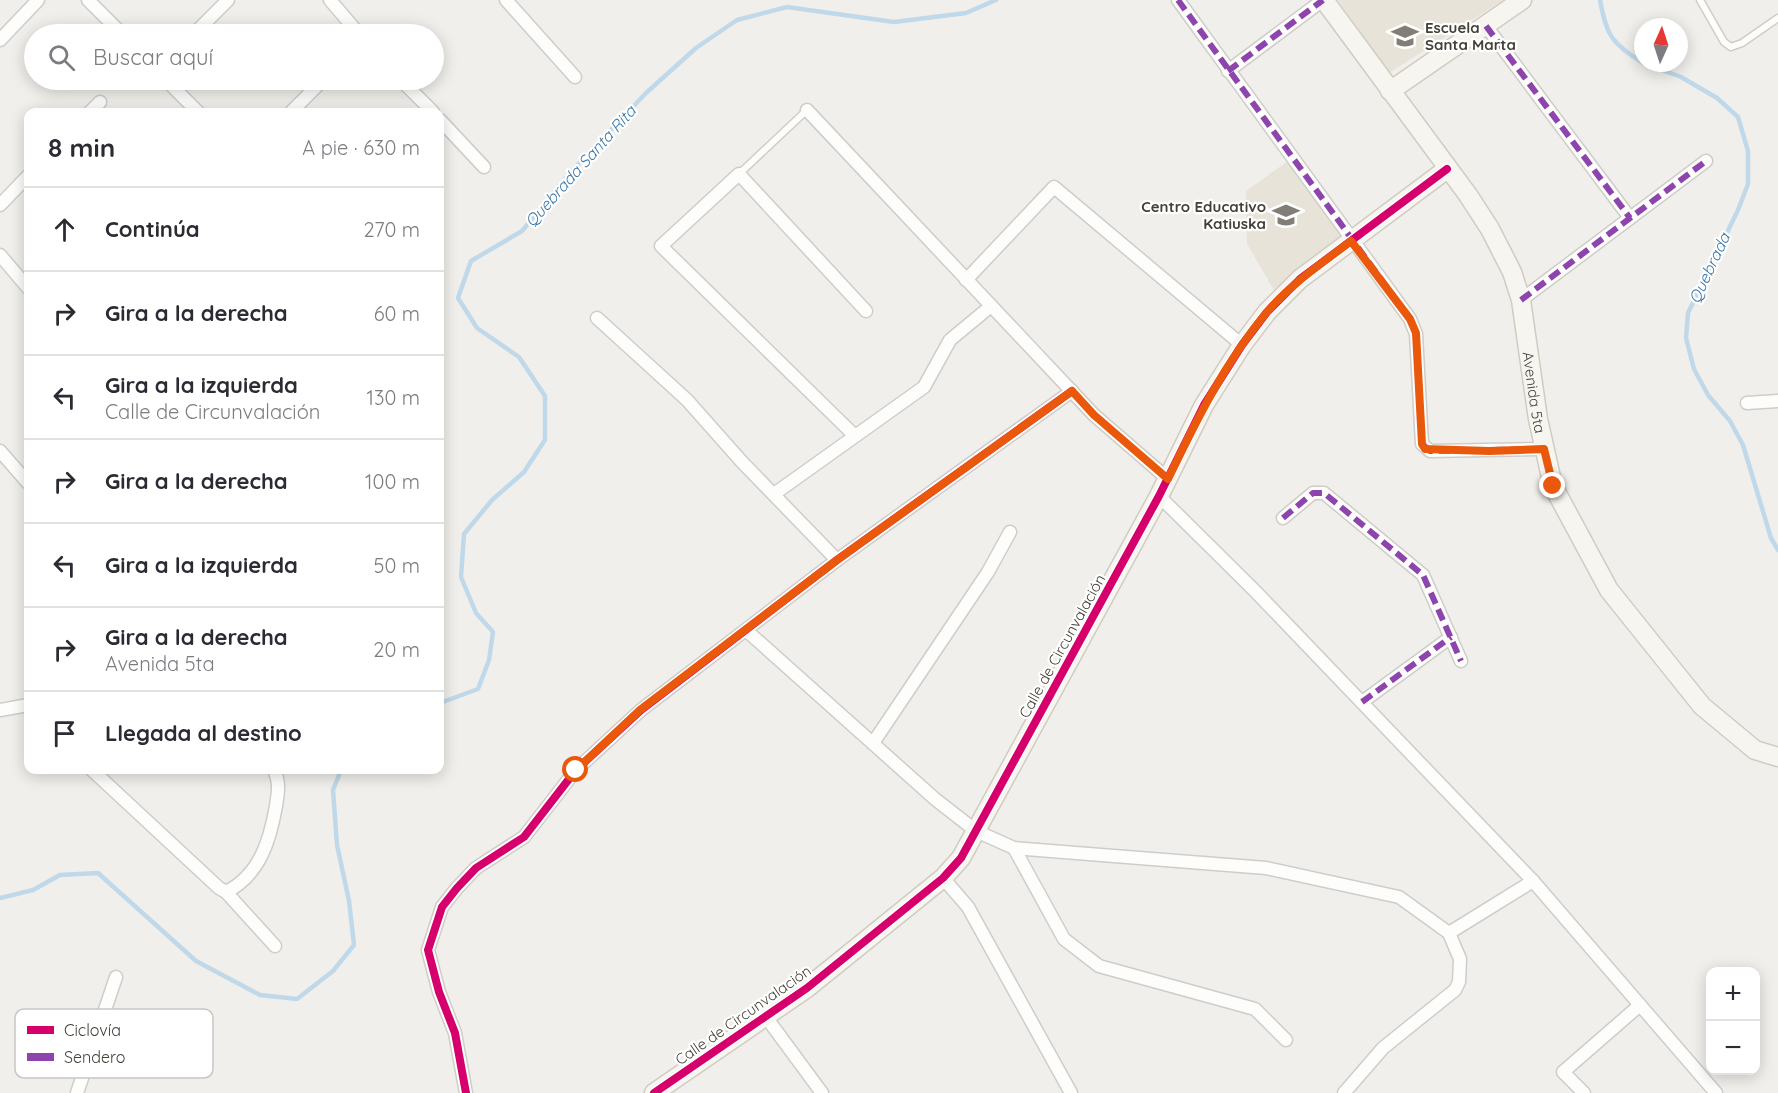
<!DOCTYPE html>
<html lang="es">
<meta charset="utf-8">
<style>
body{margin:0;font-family:Quicksand,sans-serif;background:#f7f7f7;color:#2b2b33}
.controls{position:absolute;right:18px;bottom:18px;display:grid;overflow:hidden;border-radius:12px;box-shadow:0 3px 15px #0003}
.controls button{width:54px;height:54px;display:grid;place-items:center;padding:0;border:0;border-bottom:2px solid #e1e1e2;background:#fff;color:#2b2b33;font:30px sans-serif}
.compass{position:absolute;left:1634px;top:18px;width:54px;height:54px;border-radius:50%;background:#fff;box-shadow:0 3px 15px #0003;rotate:3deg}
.stop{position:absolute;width:18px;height:18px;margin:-14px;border:4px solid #ea580c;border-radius:50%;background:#fff}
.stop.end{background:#ea580c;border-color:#fff;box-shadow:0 2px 6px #0008}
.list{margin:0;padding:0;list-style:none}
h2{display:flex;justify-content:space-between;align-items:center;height:78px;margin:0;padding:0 24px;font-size:26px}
h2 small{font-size:20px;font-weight:400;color:#7c7c81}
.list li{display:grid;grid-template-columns:39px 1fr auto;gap:18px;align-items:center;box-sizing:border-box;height:84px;padding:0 24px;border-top:2px solid #e1e1e2}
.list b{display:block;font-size:22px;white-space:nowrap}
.list p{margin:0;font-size:20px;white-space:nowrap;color:#7c7c81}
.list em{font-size:20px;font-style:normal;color:#7c7c81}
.icon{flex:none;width:33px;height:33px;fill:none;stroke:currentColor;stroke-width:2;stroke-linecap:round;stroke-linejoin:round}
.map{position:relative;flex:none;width:1778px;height:1093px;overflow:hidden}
.search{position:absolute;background:#fff;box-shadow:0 3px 15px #0003;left:24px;top:24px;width:420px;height:66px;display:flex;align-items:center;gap:15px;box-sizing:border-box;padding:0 21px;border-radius:33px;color:#7c7c81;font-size:22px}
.panel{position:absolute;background:#fff;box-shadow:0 3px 15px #0003;left:24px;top:108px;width:420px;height:666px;border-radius:12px}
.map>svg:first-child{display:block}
.education{fill:#e7e3d8}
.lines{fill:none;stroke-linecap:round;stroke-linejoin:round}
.stream{stroke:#c0d9ea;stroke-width:4.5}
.lane-casing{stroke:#cfcdc9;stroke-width:9}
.street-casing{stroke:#cfcdc9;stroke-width:15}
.secondary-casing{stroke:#d0ccc3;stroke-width:21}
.lane{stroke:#fdfdfc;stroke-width:6}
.street{stroke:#fdfdfc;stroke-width:12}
.secondary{stroke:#f6f5f0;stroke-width:18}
.quiet{stroke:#8e44ad;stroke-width:6;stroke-dasharray:12 6;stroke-linecap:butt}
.cycleway-casing{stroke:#fff;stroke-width:11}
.cycleway{stroke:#d6006c;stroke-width:8}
.route{stroke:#ea580c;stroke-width:8}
.labels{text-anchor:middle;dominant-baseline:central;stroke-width:4.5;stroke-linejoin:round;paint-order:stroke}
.poi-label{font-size:15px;font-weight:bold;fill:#464138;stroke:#fff;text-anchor:start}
.street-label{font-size:15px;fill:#464138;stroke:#fff}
.water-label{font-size:16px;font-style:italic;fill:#3b79a9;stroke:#fff}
.key{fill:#fff;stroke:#c8c6c3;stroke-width:1.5}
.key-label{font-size:16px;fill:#464138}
</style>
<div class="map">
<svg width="1778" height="1093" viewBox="0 0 1778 1093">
<rect width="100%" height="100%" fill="#f1efeb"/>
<g class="education">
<path d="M1338,0H1503L1389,73Z"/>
<path d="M1288,161L1343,239L1275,292L1247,244L1246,191Z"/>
</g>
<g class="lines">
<g class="stream">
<path d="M1600,0C1607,37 1611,42 1643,63"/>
<path d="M1643,63L1681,77L1717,98L1738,117L1748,151V184L1738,210L1688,313L1686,338L1694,369L1708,395L1730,421L1743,445L1771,538L1778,550"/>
<path d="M440,703L478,689L489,660L493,632L476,613L461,577L464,534L492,500L524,472L545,440V396L519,357L477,328L458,298L471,261L522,231L570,173L646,93L696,48L737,20L787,7L894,22L966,13L996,0"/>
<path d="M0,898L33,890L60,875L98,873L196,961L260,995L297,999L333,971L354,945L349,901L337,845L333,790L341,770"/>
</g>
<defs>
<g id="lane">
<path d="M1700,0L1724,42L1731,47L1742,43L1778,18"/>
<path d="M739,174L807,110"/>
</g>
<g id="street">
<path d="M88,0L122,34"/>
<path d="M330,0L359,34"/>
<path d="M506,0L575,77"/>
<path d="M1178,0L1410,319L1416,334L1422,444L1430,451L1544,449"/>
<path d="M1486,26L1630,218"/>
<path d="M194,34L228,0"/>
<path d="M0,40L38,0"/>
<path d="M1228,71L1323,0"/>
<path d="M166,80L198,112"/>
<path d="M401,80L433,112"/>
<path d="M807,110L1094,415L1168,479"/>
<path d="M90,112L100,102"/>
<path d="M291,112L323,80"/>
<path d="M440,120L484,167"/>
<path d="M0,205L28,176"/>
<path d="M0,255L28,288"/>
<path d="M966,280L1054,187L1242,345"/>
<path d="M1521,300L1706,161"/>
<path d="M597,318L687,400L742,462L837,560"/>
<path d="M1747,403L1778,401"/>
<path d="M854,435L661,246L739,174L866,311"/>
<path d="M0,451L28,483"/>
<path d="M774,494L924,387L950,340L991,306"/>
<path d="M1159,496L1255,591L1533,881L1716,1093"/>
<path d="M1283,518L1313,493H1324L1423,575L1461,661"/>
<path d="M747,631L935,799L976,831L1014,848L1266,868L1399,897L1449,933L1460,959L1459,982L1455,990L1383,1048L1344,1093"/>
<path d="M1362,702L1451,637"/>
<path d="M0,710L28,705"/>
<path d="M873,743L988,572L1010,532"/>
<path d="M92,770L219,888L226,892L275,946"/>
<path d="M1014,848L1064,939L1099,966L1255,1009L1286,1040"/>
<path d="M943,878L968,907L1071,1093"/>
<path d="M226,892C260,875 270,840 276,806C278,793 280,782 274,770"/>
<path d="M1449,933L1533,881"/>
<path d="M766,1017L822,1093"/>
<path d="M77,1093L116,977"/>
<path d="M466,1093L455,1033L439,992L428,950L442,907L457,888L476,868L524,837L576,770L641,710L837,560L1072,391"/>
<path d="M1584,1093L1563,1072L1640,1005"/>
</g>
<g id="secondary">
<path id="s1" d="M1324,0L1468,195L1490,229L1512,272L1521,300L1538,419L1553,486L1609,590L1702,706L1755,750L1778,757"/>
<path d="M1390,91L1522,0"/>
<path d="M654,1093L807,988L943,878L961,858L1159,496L1204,405L1242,345L1267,312L1300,279L1447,169"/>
</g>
</defs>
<use href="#lane" class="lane-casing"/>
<use href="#street" class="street-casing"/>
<use href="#secondary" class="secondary-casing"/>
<use href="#lane" class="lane"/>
<use href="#street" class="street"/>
<use href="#secondary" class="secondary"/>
<g class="quiet">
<path d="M1178,0L1410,319L1416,334L1422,444L1430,451L1544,449"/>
<path d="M1486,26L1630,218"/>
<path d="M1228,71L1323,0"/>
<path d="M1521,300L1706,161"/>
<path d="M1283,518L1313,493H1324L1423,575L1461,661"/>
<path d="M1362,702L1451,637"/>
</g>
<defs>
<g id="cycleway">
<path d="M466,1093L455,1033L439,992L428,950L442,907L457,888L476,868L524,837L576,770L641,710L837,560L1072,391"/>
<path d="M654,1093L807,988L943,878L961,858L1159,496L1204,405L1242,345L1267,312L1300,279L1447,169"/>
</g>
</defs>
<use href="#cycleway" class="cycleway-casing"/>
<use href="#cycleway" class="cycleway"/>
</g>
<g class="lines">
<path class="route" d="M576,770L640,710L837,560L1072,391L1094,415L1168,479C1196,421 1225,362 1267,312C1291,284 1322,263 1351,241L1410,319L1416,333L1422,444L1425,449L1489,451L1544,449L1553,486"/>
</g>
<defs>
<symbol id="school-bare" viewBox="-9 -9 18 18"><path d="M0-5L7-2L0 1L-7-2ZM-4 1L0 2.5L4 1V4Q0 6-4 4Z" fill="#827e77" stroke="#fff" stroke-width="2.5" paint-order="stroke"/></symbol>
</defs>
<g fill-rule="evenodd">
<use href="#school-bare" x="1386" y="17" width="38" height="38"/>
<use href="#school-bare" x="1267" y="196" width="38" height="38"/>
</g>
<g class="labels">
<g class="poi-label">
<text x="1425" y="27">Escuela<tspan x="1425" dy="17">Santa Marta</tspan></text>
<text x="1266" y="206" text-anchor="end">Centro Educativo<tspan x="1266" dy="17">Katiuska</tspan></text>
</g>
<g class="street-label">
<text stroke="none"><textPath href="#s1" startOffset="454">Avenida 5ta</textPath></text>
<text transform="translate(1062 646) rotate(-61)">Calle de Circunvalación</text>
<text transform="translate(743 1015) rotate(-35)">Calle de Circunvalación</text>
</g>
<g class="water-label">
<text transform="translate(580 166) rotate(-48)">Quebrada Santa Rita</text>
<text transform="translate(1709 268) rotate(-65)">Quebrada</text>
</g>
</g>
<rect x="15" y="1009" width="198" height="69" rx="9" class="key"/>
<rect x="27" y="1026" width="27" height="8" fill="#d6006c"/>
<rect x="27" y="1053" width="27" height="8" fill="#8e44ad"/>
<g class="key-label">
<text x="64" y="1036">Ciclovía</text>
<text x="64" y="1063">Sendero</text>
</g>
</svg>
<div class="controls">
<button>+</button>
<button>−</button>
</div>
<svg class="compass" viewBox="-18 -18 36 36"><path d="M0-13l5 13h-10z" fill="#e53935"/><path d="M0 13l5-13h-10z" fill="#7c7c81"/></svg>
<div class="stop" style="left:576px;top:770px"></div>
<div class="stop end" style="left:1553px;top:486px"></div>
<div class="search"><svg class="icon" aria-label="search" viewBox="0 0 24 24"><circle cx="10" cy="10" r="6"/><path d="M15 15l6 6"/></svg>Buscar aquí</div>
<section class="panel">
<h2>8 min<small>A pie · 630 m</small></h2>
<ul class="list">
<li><svg class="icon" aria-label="ahead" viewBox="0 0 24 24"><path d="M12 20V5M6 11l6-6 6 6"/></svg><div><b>Continúa</b></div><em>270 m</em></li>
<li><svg class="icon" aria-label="right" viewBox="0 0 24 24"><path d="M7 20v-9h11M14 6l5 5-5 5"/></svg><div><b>Gira a la derecha</b></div><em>60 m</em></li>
<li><svg class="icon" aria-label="left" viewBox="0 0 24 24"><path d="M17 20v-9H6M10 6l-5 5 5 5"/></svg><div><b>Gira a la izquierda</b><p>Calle de Circunvalación</p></div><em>130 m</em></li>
<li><svg class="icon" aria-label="right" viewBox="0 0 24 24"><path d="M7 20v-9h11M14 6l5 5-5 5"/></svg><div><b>Gira a la derecha</b></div><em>100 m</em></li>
<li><svg class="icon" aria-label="left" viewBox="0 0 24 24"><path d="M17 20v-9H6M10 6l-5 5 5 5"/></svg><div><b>Gira a la izquierda</b></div><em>50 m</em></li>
<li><svg class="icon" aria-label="right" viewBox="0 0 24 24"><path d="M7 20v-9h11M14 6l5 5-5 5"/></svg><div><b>Gira a la derecha</b><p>Avenida 5ta</p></div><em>20 m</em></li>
<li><svg class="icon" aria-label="arrive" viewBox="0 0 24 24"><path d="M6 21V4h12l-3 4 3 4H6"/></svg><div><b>Llegada al destino</b></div></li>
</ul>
</section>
</div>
